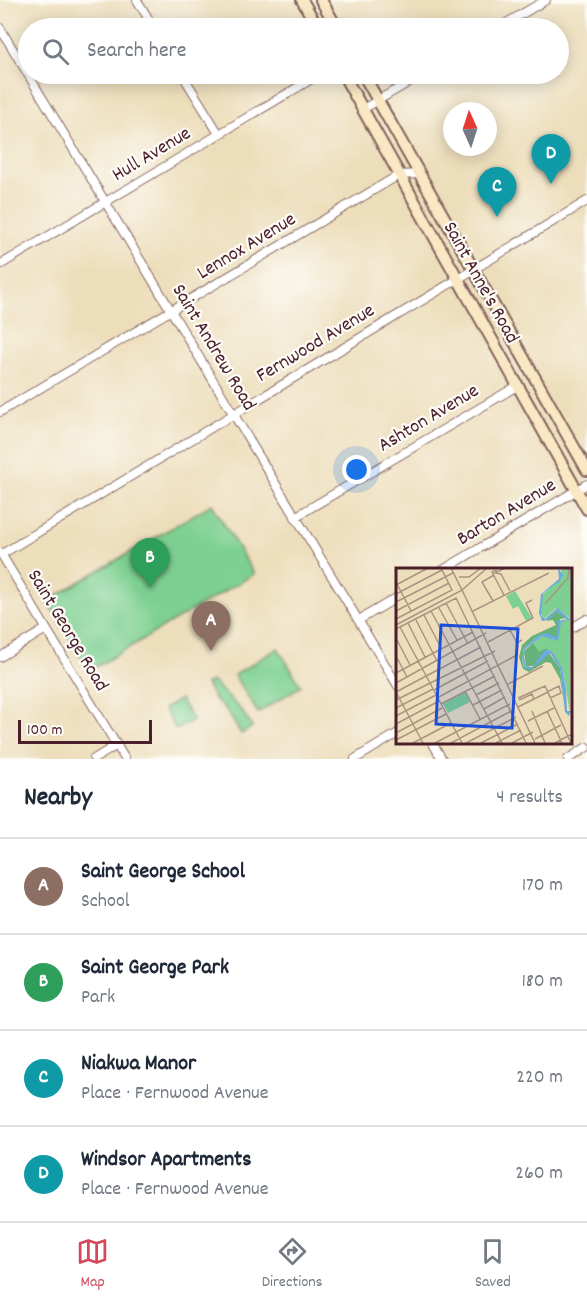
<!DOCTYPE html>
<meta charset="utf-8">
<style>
body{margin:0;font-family:Dekko,sans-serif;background:#f6f6f7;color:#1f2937}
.compass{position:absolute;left:443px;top:102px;width:54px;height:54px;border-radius:50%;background:#fff;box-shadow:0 3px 15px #0003;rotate:357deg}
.scale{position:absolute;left:18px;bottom:15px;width:134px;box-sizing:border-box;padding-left:6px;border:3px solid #4a1f2b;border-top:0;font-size:16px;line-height:21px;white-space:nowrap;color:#4a1f2b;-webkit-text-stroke:4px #fdfcf7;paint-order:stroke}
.you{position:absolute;left:357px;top:470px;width:21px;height:21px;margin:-15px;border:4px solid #fff;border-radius:50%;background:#1a73e8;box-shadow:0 0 0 9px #1a73e833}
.badge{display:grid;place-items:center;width:39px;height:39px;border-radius:50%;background:#d1495b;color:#fff;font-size:20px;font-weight:700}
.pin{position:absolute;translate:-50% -50px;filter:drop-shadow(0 2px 3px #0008)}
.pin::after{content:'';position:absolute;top:32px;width:21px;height:18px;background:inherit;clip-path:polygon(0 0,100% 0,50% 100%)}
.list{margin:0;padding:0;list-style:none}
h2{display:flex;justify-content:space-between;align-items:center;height:78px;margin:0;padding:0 24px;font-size:26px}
h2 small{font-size:20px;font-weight:400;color:#747a83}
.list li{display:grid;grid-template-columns:39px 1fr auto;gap:18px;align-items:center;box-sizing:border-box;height:96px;padding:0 24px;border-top:2px solid #e0e1e3}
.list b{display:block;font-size:22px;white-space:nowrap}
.list p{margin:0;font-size:20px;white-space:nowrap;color:#747a83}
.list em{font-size:20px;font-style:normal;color:#747a83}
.icon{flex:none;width:33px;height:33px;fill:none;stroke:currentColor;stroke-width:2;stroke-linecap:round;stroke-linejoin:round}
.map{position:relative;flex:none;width:587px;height:759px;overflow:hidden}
.search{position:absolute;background:#fff;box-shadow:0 3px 15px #0003;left:18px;right:18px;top:18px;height:66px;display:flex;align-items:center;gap:15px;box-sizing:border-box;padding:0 21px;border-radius:33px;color:#747a83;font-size:22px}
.sheet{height:462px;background:#fff}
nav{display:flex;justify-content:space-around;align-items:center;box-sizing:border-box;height:84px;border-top:2px solid #e0e1e3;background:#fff;font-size:16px;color:#747a83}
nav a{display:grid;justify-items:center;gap:3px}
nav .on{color:#d1495b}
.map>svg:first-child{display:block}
.green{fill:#7dd091;stroke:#64785e;stroke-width:1.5}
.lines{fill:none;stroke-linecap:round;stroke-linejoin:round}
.minor-casing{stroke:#83625d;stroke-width:10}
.secondary-casing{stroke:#83625d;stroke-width:14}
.minor{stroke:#fff;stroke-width:8}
.secondary{stroke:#fae7c3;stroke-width:10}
.labels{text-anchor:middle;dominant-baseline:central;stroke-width:4.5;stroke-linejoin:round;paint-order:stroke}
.street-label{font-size:20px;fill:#4a1f2b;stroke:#fdfcf7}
.inset-road{fill:none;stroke:#ac9281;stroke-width:1.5}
.view{fill:#1d4ed8;fill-opacity:0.15;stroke:#1d4ed8;stroke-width:3}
.inset-edge{fill:none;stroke:#4a1f2b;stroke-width:3}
</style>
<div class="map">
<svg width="587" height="759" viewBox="0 0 587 759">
<rect width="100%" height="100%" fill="#fdfcf7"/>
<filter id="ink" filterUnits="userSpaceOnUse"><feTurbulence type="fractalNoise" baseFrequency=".0167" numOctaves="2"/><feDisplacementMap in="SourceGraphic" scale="12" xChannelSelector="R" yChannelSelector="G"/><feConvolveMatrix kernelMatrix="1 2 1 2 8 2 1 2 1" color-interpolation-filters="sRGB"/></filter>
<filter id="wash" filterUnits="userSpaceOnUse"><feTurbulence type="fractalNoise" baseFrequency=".008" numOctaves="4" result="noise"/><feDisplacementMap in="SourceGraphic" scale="24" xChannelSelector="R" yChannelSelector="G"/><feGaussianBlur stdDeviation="1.35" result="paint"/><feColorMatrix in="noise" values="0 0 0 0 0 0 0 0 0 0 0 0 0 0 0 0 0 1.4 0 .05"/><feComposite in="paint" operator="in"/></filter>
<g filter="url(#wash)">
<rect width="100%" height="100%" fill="#eddebb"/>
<g class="green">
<path d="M212,504L254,574L89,671L47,601Z"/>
<path d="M278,648L301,686L258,713L234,675Z"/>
<path d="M212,681L242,711L252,727L241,734L225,708L216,702L206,684Z"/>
<path d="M180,699L193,720L176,730L164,709Z"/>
</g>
</g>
<g filter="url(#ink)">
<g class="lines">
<defs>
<g id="minor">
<path d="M137,0L154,28"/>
<path d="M0,28L398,686"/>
<path d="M498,28L546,0"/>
<path d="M182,74L219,134"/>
<path d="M363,109L423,74"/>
<path d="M0,265L320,74"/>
<path d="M0,412L399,175L420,174"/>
<path d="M295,517L517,386"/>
<path d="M0,552L125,759"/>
<path d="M2,554L587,201"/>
<path d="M443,570L587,484"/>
<path d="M359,620L398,597"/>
<path d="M570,629L587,619"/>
<path d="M0,657L46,629"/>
<path d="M432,742L442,759"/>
<path d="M94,759L117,745"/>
<path d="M355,759L398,733"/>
<path d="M568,759L587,747"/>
</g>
<g id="secondary">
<path d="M302,0L318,28"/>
<path d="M321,0L337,28"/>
<path d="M343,74L587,509"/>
<path d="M363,74L587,470"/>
</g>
</defs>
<use href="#minor" class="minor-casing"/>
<use href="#secondary" class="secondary-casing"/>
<use href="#minor" class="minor"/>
<use href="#secondary" class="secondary"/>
</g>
</g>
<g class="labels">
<g class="street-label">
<text transform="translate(152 155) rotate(-31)">Hull Avenue</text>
<text transform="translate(247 247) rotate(-31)">Lennox Avenue</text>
<text transform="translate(480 283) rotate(61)">Saint Anne's Road</text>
<text transform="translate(316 344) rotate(-31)">Fernwood Avenue</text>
<text transform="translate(213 348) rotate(59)">Saint Andrew Road</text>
<text transform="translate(429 419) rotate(-31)">Ashton Avenue</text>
<text transform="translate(507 513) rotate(-31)">Barton Avenue</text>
<text transform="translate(67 631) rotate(59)">Saint George Road</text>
</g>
</g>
<g transform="translate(396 568)">
<rect width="176" height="176" fill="#eddebb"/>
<path d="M165,1H175L174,145L167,104L156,83L142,95L135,77L147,67L158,72L165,54L174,50L160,40L148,51L144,45L147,26L166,10ZM119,23L136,50L130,53L122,38L117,41L110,28ZM69,124L74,134L52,145L47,136Z" fill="#7dd091"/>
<path d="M160,43L171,50L164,51L161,69L143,67L128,80L126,91L128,99L135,101L153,85L164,100L168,135L164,111L155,95L150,94L133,104L127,101L123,89L126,77L136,68L160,57L157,52L151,53ZM137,75L143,84L148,81H152L140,97L130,99L128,83Z" fill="#66b27b"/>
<path d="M162,0L167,7L164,13L147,25L145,48L149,51L161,40L174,51L165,54L162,73L146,68L129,81L128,89L130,99H136L149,82L156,83L166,100L170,122L171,143H175L173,148L169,144L164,100L154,85L135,101H129L126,90L128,80L143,67L150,65L161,69L162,53L171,51L160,43L152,52L146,53L143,45L145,26L163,11Z" fill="#6ba9de"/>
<path class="inset-road" d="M55,0L66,22L91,0M109,0L99,5L105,6L114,23M101,2L96,4L108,27M63,9H73L85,0M0,14L15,43M0,17L32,0M0,26L46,2M97,33L86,14L98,7M0,34L57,5M50,35L72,76M149,36L172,10L173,0M43,40L61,72M0,43L53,15M35,43L106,175M77,43L153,5M28,47L45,80M0,51L56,22L45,0M20,52L41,93M12,55L29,89M0,57L66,22L139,175M4,59L66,175M0,61L60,30L130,175M114,62L121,75L126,72M0,70L14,97M92,74L137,50L130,35L136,32M0,88L11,109M0,105L77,64M0,115L90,65M112,116L147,98M38,122L92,93M69,123L84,151M0,124L85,79M0,124L27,175M151,124L163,118L165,125L154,130M80,127L103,115M41,130L121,87M122,130L149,118L175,175M0,132L99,83M123,132L136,126L138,131M45,136L99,108M77,137L106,122M122,139L152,124M0,140L37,121M88,141L109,129M136,143L149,175M151,143L166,175M0,148L40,127M132,153L158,140M0,156L43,133M0,165L46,140M139,171L165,157M0,172L50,146M17,175L55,155M39,175L114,136M55,175L117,142M70,175L120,149M85,175L122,156M100,175L125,162M116,175L137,164M159,175L176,166"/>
<path class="view" d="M45,57L122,61L116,160L40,156Z"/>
<rect width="176" height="176" class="inset-edge"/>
</g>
</svg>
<svg class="compass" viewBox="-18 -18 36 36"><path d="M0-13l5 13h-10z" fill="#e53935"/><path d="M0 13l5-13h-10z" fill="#747a83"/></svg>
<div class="scale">100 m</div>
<div class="you"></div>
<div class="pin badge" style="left:211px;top:651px;background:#8d6e63">A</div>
<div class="pin badge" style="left:150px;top:588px;background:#2e9e5b">B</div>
<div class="pin badge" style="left:497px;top:217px;background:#0f9aa8">C</div>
<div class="pin badge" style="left:551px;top:184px;background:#0f9aa8">D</div>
<div class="search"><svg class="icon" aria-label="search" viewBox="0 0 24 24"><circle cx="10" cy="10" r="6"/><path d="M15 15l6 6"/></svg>Search here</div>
</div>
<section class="sheet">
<h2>Nearby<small>4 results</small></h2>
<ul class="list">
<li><span class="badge" style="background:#8d6e63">A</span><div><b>Saint George School</b><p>School</p></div><em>170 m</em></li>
<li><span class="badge" style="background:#2e9e5b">B</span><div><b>Saint George Park</b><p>Park</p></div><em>180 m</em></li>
<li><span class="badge" style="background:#0f9aa8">C</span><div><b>Niakwa Manor</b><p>Place · Fernwood Avenue</p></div><em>220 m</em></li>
<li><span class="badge" style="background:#0f9aa8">D</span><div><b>Windsor Apartments</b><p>Place · Fernwood Avenue</p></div><em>260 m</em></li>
</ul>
</section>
<nav>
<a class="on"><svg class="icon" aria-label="map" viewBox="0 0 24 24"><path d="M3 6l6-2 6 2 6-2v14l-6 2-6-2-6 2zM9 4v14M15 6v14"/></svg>Map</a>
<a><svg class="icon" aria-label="directions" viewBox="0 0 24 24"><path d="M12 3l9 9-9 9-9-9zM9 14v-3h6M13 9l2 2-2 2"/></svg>Directions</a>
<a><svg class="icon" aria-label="saved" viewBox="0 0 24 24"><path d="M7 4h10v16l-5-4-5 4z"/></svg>Saved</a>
</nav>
